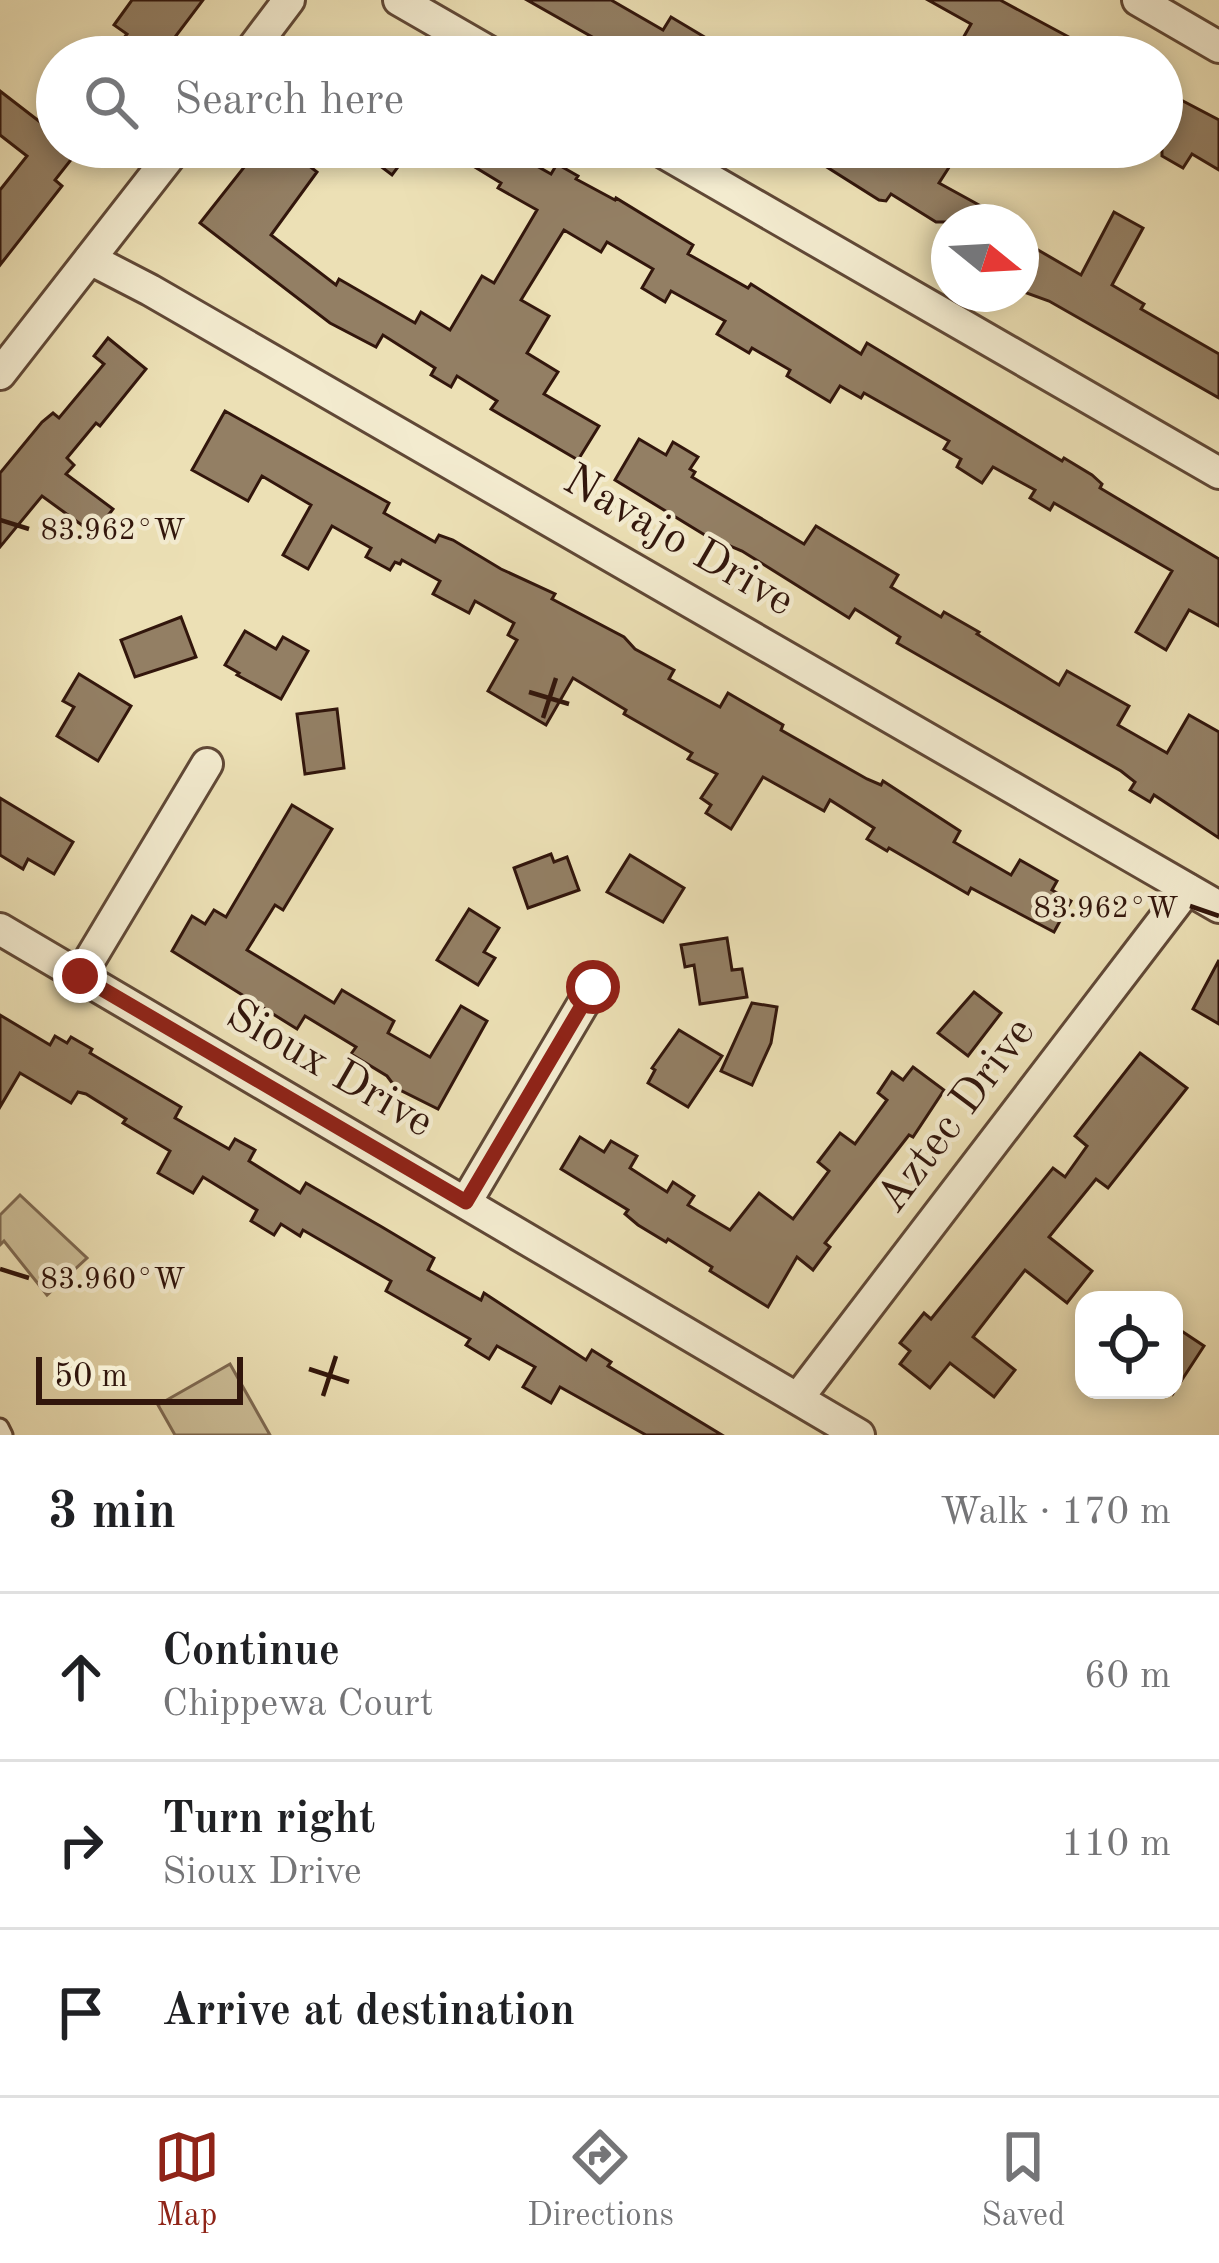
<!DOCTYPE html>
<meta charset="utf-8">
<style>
body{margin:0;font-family:"Old Standard TT",serif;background:#f6f6f6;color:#202124}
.controls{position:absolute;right:36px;bottom:36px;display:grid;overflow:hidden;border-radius:24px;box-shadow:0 6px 18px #0003}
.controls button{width:108px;height:108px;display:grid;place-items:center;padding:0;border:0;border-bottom:3px solid #e0e0e0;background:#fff;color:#202124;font:60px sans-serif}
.compass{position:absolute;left:931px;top:204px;width:108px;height:108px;border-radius:50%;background:#fff;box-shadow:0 6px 18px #0003;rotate:108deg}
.scale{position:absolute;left:36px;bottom:30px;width:207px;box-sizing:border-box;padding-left:12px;border:6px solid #32160c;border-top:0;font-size:33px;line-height:42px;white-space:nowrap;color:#32160c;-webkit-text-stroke:9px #f3ebcf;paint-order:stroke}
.stop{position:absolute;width:36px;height:36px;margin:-27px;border:9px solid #8f2418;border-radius:50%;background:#fff}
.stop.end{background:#8f2418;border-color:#fff;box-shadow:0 3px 12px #0008}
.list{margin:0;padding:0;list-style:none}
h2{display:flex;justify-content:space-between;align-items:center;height:156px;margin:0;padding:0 48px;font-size:51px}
h2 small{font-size:39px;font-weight:400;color:#757577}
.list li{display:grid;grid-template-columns:78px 1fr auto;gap:36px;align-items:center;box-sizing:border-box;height:168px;padding:0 48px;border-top:3px solid #e0e0e0}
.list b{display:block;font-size:45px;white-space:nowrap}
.list p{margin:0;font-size:39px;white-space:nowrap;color:#757577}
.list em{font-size:39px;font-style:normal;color:#757577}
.icon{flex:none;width:66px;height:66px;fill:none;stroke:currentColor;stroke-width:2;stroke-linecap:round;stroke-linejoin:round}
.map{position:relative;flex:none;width:1219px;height:1435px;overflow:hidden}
.search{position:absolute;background:#fff;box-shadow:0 6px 18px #0003;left:36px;right:36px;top:36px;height:132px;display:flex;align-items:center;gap:30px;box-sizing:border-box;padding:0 42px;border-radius:66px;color:#757577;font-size:45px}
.sheet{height:660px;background:#fff}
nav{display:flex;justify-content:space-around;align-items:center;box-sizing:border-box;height:168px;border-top:3px solid #e0e0e0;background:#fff;font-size:33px;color:#757577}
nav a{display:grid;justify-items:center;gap:6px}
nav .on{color:#8f2418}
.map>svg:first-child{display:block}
.green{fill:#ccbe98;stroke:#7f6a52;stroke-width:3}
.building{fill:#937f64;stroke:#32160c;stroke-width:3}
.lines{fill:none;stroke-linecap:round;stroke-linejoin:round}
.service-casing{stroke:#604836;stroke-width:21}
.minor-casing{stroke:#604836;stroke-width:36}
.service{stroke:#f3ebcf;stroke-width:15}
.minor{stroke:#f3ebcf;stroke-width:30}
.route{stroke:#8f2418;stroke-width:15}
.ticks{fill:none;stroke:#32160c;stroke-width:4.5}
.labels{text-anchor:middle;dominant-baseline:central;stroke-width:9;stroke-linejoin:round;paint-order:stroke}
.street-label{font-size:45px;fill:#32160c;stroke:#f3ebcf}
.ticks-label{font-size:30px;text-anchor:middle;fill:#32160c;stroke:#f3ebcf;stroke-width:9;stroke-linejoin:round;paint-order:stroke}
</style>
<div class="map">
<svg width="1219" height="1435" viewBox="0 0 1219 1435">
<rect width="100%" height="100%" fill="#ece0b5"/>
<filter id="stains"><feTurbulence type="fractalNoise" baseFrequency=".00167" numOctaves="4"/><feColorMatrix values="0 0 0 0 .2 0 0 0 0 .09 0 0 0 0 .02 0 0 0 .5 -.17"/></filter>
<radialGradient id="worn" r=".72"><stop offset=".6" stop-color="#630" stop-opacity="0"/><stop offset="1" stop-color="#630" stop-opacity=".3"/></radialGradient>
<g class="green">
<path d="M20,1195L87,1258L47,1295L4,1241L0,1245V1215Z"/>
<path d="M230,1364L270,1435H175L158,1405Z"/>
</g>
<g class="building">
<path d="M132,0H203L160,57H109L127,34L114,25Z"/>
<path d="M527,0H611L663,30L671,17L738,57H659L633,41L624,55Z"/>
<path d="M928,0H1000L1106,57H1024L1006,46L1000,57H993L962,40L971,24Z"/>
<path d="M1162,90L1219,120V170L1192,154L1183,168L1162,156Z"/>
<path d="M0,91L57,135V147H81L55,180L62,186L0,265V190L27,156L0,135Z"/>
<path d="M260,147H323L308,165L317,172L271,235L336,285L339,279L415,323L421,312L450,330L482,276L494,283L537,210L498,188L501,183L442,147H503L551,174L557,164L578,176L576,179L615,200L616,198L693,245L688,254L748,288L751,284L861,354L867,343L1062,461L1064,458L1092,475L1102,484L1100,488L1219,559V626L1189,610L1166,650L1136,632L1172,571L1054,503L1050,510L1030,498L1035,490L993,467L982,483L957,467L961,459L944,449L949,441L864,393L861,398L840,386L830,402L787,376L790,370L752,348L749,353L717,334L725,321L671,291L665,302L642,288L653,269L607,242L601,252L564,230L521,300L549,316L527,353L558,372L544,394L599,426L578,460L491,409L497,401L457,376L451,387L431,375L435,368L383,335L376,347L330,323L200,223Z"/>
<path d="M387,147H413L392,175L375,162Z"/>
<path d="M795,147H962L939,183L1010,222H936L891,194L886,201L879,200Z"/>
<path d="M1114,212L1143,228L1112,285L1144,304L1141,309L1219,354V398L1049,301L1021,291V240L1081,275Z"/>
<path d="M108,338L146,369L100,426L96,423L67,458L74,465L66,474L113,509L94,534L42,496L0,547V473L42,422L53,413L59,418L104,364L94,356Z"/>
<path d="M225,411L389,503L384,513L435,542L439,535L453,540L501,569L555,594L552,599L624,637L635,649L674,670L669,679L720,707L728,693L783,725L781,730L867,779L881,785L883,781L960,831L954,842L1011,875L1020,860L1057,881L1052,890L1071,901L1054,932L971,888L968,894L889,848L887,851L867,839L874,828L830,800L824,811L763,777L731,829L706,813L711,805L701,798L717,774L688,759L692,753L624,714L626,710L573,678L546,725L488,691L517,640L508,635L514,623L475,601L469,613L433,594L440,581L402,560L400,564L395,562L390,570L366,557L371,548L332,526L308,569L283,555L311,505L262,476L248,501L192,470Z"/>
<path d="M639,439L666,455L673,442L698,457L690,469L695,472L692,477L804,544L816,526L898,575L891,587L941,617L944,612L979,632L977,634L1059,685L1067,671L1129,706L1118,725L1167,753L1189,715L1219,732V838L1154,795L1150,802L1130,790L1135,782L1121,771L897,643L900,637L855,609L849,618L742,551L728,545L726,548L615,480Z"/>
<path d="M181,617L196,657L135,677L121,640Z"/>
<path d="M245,631L276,649L283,637L308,651L281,699L237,675L239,673L225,665Z"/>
<path d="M79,674L131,706L98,761L57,736L74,707L63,701Z"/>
<path d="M337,709L344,768L305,774L297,714Z"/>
<path d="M0,798L73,842L54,874L28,859L23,869L0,855Z"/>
<path d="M292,805L332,829L283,910L275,905L247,950L334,1003L342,990L394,1021L388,1033L430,1057L461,1006L487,1021L438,1109L396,1088L387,1076L351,1054L356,1047L305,1016L297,1029L172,951L192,916L205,924L214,910L226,917Z"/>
<path d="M551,854L554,862L567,857L579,890L528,908L514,868Z"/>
<path d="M630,855L684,888L663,922L607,892Z"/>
<path d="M469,909L499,928L484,952L495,958L478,985L437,960Z"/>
<path d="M727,938L732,970L742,969L747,997L700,1004L694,965L685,967L681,945Z"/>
<path d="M1219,960V1024L1193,1009Z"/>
<path d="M974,992L1001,1013L968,1056L938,1033Z"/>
<path d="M752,1003L777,1007L771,1043L752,1085L721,1071Z"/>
<path d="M0,1015L50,1045L55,1036L67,1043L71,1037L92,1049L90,1053L181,1107L175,1118L229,1149L235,1139L255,1150L249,1161L300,1193L306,1183L382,1227L434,1258L428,1270L481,1300L484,1293L586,1360L592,1350L611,1362L608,1366L722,1435H646L560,1387L551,1403L523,1387L535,1367L497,1346L489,1359L466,1345L470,1339L386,1291L391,1281L303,1230L300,1236L281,1224L274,1235L251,1221L257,1210L203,1177L193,1193L158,1173L170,1151L123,1123L126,1119L86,1094L78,1092L71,1103L20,1073L0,1107Z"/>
<path d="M679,1030L722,1056L688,1107L648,1083L655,1070L652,1068Z"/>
<path d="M1140,1053L1187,1088L1108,1188L1096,1179L1049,1237L1092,1271L1067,1303L1025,1270L973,1337L1015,1370L994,1397L950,1363L930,1388L900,1364L910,1351L900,1343L924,1313L931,1319L1053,1168L1065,1177L1087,1146L1075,1136Z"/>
<path d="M913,1067L944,1090L913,1137L909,1135L825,1243L830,1247L813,1270L797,1257L768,1307L710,1271L712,1267L668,1239L666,1242L638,1225L625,1214L628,1210L561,1169L580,1137L604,1152L611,1141L637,1156L630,1168L667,1192L673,1182L694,1196L688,1205L730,1230L759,1193L793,1219L829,1171L818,1162L840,1133L855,1144L887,1100L878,1093L892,1072L903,1080Z"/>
<path d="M1174,1326L1204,1346L1174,1392Z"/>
</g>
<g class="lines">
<defs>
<path id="service" d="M0,1427L4,1435"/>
<g id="minor">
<path d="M399,0L498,57"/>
<path d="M1138,0L1219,47"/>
<path d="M246,57L289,0"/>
<path d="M654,147L1219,473"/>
<path d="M90,259L150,290L1219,907"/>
<path d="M0,374L177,147"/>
<path d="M0,929L859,1435"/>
<path d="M80,976L207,764"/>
<path d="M466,1202L593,987"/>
<path d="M798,1398L1187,889"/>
</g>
</defs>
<use href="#service" class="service-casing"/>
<use href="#minor" class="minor-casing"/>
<use href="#service" class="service"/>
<use href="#minor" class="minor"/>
</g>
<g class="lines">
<path class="route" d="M80,976L466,1202L593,987"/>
</g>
<path class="ticks" d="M0,520L29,529M529,692L569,704M543,718L556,678M1190,906L1219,916M0,1269L29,1278M309,1369L349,1382M323,1396L336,1356"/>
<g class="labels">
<g class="street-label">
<text transform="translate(678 542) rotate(30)">Navajo Drive</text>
<text transform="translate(329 1070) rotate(30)">Sioux Drive</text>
<text transform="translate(957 1116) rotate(-53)">Aztec Drive</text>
</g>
</g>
<g class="ticks-label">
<text x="113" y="539">83.962°W</text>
<text x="1106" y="917">83.962°W</text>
<text x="113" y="1288">83.960°W</text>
</g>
<rect width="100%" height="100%" filter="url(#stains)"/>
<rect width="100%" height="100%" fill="url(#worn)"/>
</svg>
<div class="controls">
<button><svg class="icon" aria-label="locate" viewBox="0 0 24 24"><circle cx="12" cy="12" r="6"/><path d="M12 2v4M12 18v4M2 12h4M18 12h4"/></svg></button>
</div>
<svg class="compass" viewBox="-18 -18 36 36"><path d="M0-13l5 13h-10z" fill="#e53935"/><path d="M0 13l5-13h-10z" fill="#757577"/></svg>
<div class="scale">50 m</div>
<div class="stop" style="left:593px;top:987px"></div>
<div class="stop end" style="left:80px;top:976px"></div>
<div class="search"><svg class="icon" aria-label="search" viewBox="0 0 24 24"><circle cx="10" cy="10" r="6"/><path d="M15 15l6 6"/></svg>Search here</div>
</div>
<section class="sheet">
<h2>3 min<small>Walk · 170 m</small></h2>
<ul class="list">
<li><svg class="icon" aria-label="ahead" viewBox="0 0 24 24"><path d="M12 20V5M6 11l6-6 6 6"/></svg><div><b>Continue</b><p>Chippewa Court</p></div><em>60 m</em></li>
<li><svg class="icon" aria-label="right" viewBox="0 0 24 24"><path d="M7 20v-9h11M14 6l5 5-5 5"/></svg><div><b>Turn right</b><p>Sioux Drive</p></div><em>110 m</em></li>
<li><svg class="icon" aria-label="arrive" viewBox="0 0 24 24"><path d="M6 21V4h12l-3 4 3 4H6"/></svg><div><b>Arrive at destination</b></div></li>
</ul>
</section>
<nav>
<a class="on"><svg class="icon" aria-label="map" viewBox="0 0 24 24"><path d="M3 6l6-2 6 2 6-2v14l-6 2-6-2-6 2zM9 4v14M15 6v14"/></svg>Map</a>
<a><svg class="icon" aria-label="directions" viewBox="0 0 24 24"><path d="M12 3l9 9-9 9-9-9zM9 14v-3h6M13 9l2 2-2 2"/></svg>Directions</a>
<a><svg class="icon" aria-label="saved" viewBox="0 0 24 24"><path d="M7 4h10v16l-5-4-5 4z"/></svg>Saved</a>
</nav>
